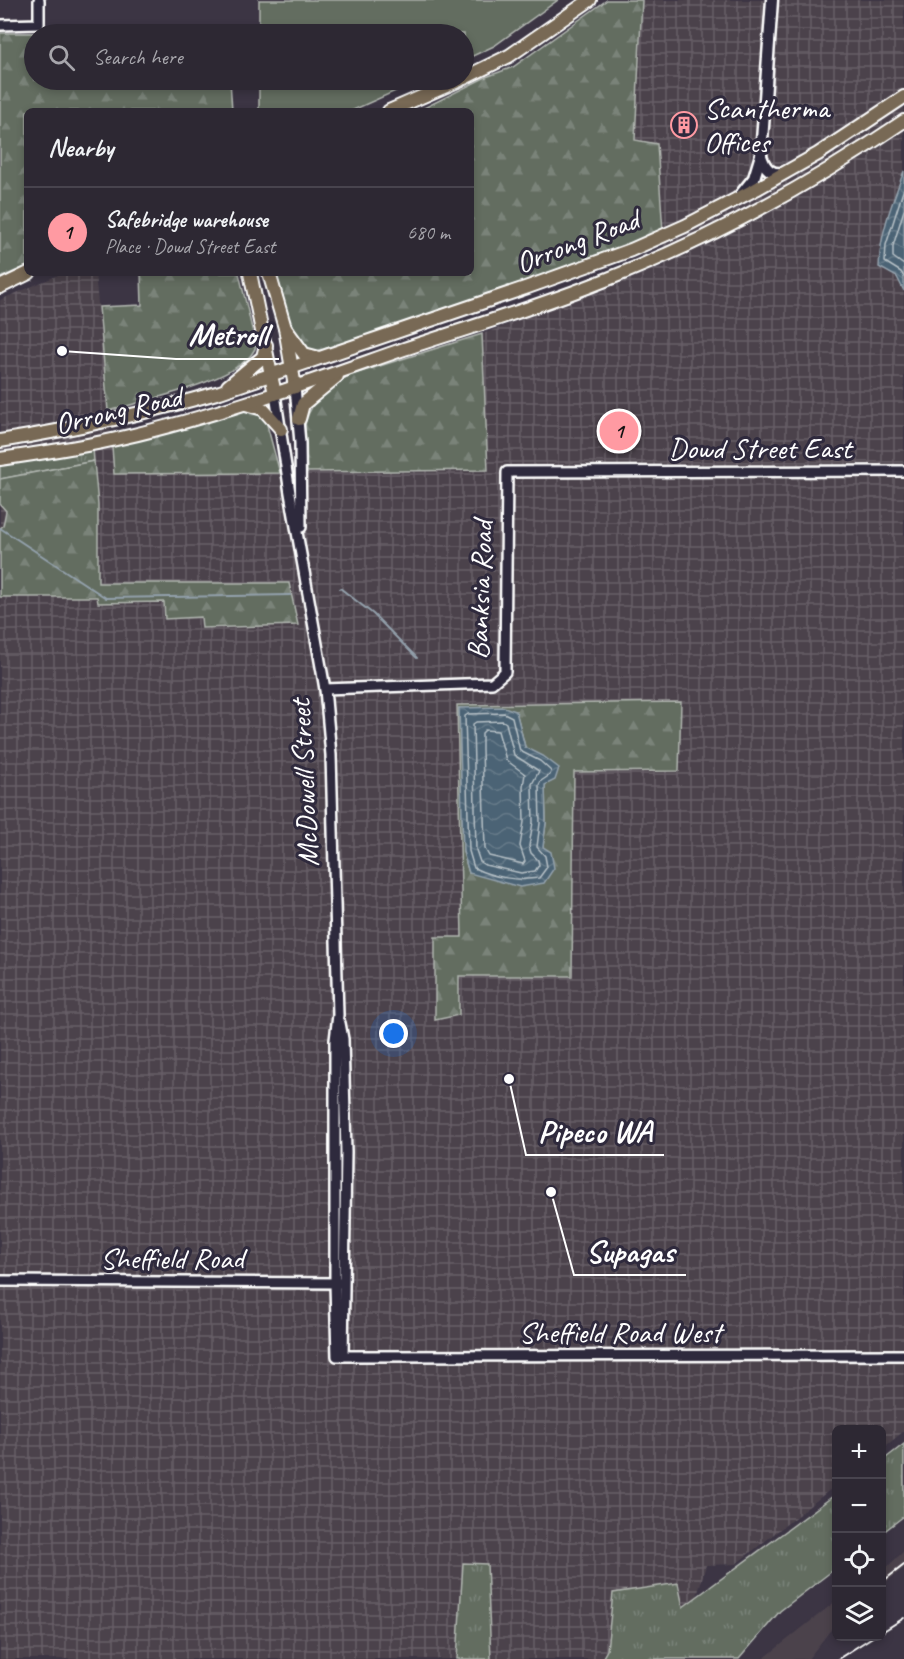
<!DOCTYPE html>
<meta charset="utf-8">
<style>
body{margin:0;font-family:Caveat,sans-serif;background:#39343f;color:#f1f3f6}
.controls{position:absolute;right:18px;bottom:18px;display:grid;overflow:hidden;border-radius:9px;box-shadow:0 3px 9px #0003}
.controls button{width:54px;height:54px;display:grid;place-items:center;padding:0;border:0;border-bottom:2px solid #48444e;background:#2d2833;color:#f1f3f6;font:30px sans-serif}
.you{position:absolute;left:394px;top:1034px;width:21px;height:21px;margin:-15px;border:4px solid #fff;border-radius:50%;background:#1a73e8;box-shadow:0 0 0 9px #1a73e833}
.badge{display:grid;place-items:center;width:39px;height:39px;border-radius:50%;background:#ff9aa2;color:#111;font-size:20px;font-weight:700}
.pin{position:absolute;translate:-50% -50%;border:3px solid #fff;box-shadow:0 2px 6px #0006}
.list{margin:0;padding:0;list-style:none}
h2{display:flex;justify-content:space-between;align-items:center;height:78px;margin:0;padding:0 24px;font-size:26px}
h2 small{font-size:20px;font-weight:400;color:#a7a6ac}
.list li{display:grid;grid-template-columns:39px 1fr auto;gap:18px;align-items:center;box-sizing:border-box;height:90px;padding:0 24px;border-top:2px solid #48444e}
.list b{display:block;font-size:22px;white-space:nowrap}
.list p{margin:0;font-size:20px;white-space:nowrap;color:#a7a6ac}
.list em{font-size:20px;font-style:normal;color:#a7a6ac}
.icon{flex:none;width:33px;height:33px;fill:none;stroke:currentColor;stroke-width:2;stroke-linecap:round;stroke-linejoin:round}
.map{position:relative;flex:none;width:904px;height:1659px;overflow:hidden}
.search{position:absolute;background:#2d2833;box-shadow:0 3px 9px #0003;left:24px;top:24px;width:450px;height:66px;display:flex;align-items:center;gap:15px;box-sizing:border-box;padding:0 21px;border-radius:33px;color:#a7a6ac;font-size:22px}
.panel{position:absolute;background:#2d2833;box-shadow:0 3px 9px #0003;left:24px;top:108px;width:450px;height:168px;border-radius:9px}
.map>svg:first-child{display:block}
.built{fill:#4c434c}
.industrial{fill:url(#industrial-grid)}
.grass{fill:url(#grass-tufts);stroke:#b1b6b0;stroke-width:1.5}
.forest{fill:url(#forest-firs);stroke:#b1b6b0;stroke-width:1.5;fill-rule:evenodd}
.pitch{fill:#636d61;stroke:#b1b6b0;stroke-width:1.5}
.water{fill:url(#water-waves);stroke:#93a1ac;stroke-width:1.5}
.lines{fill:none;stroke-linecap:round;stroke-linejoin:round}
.shore{stroke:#b7c1c7;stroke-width:1.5}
.stream{stroke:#93a1ac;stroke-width:2}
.tertiary-casing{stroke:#fff;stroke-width:14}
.secondary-casing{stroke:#fff;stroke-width:15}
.primary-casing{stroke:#fff;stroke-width:16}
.trunk-casing{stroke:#fff;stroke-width:16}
.tertiary{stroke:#2f2a3d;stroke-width:9}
.secondary{stroke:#2f2a3d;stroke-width:10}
.primary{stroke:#786954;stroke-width:12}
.trunk{stroke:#786954;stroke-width:12}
.rail{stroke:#fff;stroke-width:2}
.labels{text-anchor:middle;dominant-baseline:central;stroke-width:6;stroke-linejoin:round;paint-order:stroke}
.poi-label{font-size:30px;fill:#fff;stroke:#2f2a3d;text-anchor:start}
.street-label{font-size:30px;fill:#fff;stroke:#2f2a3d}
.leader{fill:none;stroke:#fff;stroke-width:2}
.callout-dot{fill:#fff;stroke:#2f2a3d;stroke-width:2}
.callout-label{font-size:32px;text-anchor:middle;font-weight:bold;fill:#fff;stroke:#2f2a3d;stroke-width:6;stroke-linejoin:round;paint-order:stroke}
</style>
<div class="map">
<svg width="904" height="1659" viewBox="0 0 904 1659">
<defs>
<pattern id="industrial-grid" width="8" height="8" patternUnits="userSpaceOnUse" patternTransform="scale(1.5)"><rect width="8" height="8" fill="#4c434c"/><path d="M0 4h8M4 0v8" fill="none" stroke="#675f67"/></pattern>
<pattern id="grass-tufts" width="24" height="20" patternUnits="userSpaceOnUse" patternTransform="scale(1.5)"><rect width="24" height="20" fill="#636d61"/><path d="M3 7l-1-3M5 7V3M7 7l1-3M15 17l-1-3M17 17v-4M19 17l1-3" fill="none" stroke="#7a8379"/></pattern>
<pattern id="forest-firs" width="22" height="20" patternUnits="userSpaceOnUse" patternTransform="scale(1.5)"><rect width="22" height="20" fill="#636d61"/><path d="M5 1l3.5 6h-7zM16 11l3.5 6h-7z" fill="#7a8379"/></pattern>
<pattern id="water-waves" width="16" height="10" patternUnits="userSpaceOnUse" patternTransform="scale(1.5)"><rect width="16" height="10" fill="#4b6374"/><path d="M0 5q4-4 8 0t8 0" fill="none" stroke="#667a89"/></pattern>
</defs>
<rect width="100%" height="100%" fill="#3c3544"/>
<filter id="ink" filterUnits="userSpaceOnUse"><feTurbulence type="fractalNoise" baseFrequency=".0167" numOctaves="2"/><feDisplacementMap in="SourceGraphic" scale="12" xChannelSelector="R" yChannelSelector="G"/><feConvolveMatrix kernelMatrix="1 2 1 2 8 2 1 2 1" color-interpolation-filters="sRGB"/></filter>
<g filter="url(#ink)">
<g class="built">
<path d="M904,1551V1568L882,1585V1572Z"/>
<path d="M836,1601V1623L808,1659H763Z"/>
</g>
<path class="industrial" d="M642,0H904V1431L882,1449V1430H836V1485L736,1564L706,1565L697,1596L683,1607L678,1583L613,1593L607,1651L602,1659H491L487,1564L464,1563L457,1659H0V300L63,273H95L115,474L488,470L482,334L665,265L657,145L635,141Z"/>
<g class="grass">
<path d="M93,448L94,461L0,479V465Z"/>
<path d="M904,1444V1516L882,1533V1461Z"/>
<path d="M836,1494V1568L780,1611L739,1659H602L607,1650L613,1593L678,1583L683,1607Z"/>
<path d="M463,1563L487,1564L491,1659H457Z"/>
</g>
<g class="forest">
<path d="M607,0H642L635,140L657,144L663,232L616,252L323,353L311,354L298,341L291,325L275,273H471V111H418L486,77L513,67Z"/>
<path d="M226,32L227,34H34V80H230L232,111H27V266L0,278V33Z"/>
<path d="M141,273H239L256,346C246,380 142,401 108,411L99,307L142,305Z"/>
<path d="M482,334L488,470L307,472C306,458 302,434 306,421C311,400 333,384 351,375Z"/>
<path d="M250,409L262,416L266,421L280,473L114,474L112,447Z"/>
<path d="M94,461L98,505V583H289L298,625L202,628L201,617L165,619L164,602L98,603L97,597H0V528L3,526L6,511L0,504V479Z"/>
<path d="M681,702L679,771L574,772L572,976H459V1015L435,1020V937H462L457,705ZM459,708L516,711L525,747L545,785L546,823L543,847L469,873L463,852Z"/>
</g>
<g class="pitch">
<path d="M259,0H558L494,46L464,60V34H259Z"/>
<path d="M259,80H420L351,111H259Z"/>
</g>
<g class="water">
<path d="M904,171V291L897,277L879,267C880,233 892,203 904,171Z"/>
<path d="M504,707L516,711L525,747L543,756L559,768L555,780L545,785L546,823L543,847L551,852L554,868L544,883L520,887L469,873L463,852L459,708Z"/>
</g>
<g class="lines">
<g class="shore">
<path d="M904,188L886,245L885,262L901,272L904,277"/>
<path d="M904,210L893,246V257L904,265"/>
<path d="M504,713L512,717L520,751L540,761L551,771L550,775L541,781L539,785L540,823L537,847L545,856L547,867L539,878C518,881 494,878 474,868L469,851L465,716L468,714Z"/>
<path d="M503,721L506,723L514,755L539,771L532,784L533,822L529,846L531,853L538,860L539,865L535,871L521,873L485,865L480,862L476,850L473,724L476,722Z"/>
<path d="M485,730L498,731L506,760L525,774L523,786L524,822L520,846L525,861L523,864L489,856L485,849L482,749V733Z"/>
</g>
<g class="stream">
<path d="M0,528L106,598L290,595"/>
<path d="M340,588L373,614L417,658"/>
</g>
<defs>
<g id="tertiary">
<path d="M0,25L39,24V0"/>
<path d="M295,387L300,443L301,527"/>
<path d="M275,394L290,493L325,689L331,755L338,1015L335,1040V1284L337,1356L904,1355"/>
<path d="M325,689L492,683L505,672L507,472L904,471"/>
<path d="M340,1023L343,1039L346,1152L343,1356"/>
<path d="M0,1281L343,1283"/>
</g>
<g id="secondary">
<path d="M761,156C765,169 771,175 785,173"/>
<path d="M738,198L754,178L761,155L772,0"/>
</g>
<g id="primary">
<path d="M464,78L509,56L590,0"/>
<path d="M389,111L460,80"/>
<path d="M250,273L275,394"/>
<path d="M269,273L285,328L295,387"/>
<path d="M0,287L29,273"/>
</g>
<g id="trunk">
<path d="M285,328L304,354L319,358"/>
<path d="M228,386L263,357L266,345"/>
<path d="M246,404L263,409L281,429"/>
<path d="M299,419L303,404L337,376"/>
<path d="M0,441C74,429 147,413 220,392L528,287L631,250L685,226L756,189L818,154L904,97"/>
<path d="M0,459C42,453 84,447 125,437C220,415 312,381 404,349C471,327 538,307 603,281C709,240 810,185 904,121"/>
</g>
</defs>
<use href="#tertiary" class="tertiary-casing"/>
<use href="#secondary" class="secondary-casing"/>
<use href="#primary" class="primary-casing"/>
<use href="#trunk" class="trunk-casing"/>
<use href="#tertiary" class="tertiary"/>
<use href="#secondary" class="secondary"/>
<use href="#primary" class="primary"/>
<use href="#trunk" class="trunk"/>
<g class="rail">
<path d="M882,1582L904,1565"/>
<path d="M882,1632L904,1618"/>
<path d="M838,1659L874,1636"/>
</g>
</g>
</g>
<defs>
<symbol id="building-ring" viewBox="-11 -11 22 22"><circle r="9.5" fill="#2f2a3d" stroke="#ff9aa2" stroke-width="1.5"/><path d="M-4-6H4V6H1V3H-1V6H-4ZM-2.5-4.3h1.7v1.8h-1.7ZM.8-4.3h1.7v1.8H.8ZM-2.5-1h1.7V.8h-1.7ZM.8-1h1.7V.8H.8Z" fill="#ff9aa2"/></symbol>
</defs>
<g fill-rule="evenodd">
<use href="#building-ring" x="669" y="110" width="30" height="30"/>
</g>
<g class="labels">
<g class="poi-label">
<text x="704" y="108">Scantherma<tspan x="704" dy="34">Offices</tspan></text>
</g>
<g class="street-label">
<text transform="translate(577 241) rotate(-21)">Orrong Road</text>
<text transform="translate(118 410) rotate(-13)">Orrong Road</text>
<text x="760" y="448">Dowd Street East</text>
<text transform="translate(480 590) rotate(-88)">Banksia Road</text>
<text transform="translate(304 783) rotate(-93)">McDowell Street</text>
<text x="172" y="1258">Sheffield Road</text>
<text x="620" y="1332">Sheffield Road West</text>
</g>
</g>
<path class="leader" d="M62 351L176 359H279M509 1079L526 1155H664M551 1192L574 1275H686"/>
<g class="callout-dot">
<circle cx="62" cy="351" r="6"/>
<circle cx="509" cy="1079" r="6"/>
<circle cx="551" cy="1192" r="6"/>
</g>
<g class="callout-label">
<text x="228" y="345">Metroll</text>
<text x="595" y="1142">Pipeco WA</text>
<text x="630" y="1262">Supagas</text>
</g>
</svg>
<div class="controls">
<button>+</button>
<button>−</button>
<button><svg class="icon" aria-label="locate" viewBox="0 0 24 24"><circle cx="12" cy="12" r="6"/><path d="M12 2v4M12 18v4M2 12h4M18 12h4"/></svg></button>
<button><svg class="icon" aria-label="layers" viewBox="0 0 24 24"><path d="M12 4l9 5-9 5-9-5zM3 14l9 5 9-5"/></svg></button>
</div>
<div class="you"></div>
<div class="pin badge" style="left:619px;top:431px">1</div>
<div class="search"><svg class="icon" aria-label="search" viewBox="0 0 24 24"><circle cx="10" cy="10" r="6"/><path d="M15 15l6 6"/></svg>Search here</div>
<section class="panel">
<h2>Nearby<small></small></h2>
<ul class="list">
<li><span class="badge">1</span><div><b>Safebridge warehouse</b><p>Place · Dowd Street East</p></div><em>680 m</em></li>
</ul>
</section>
</div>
